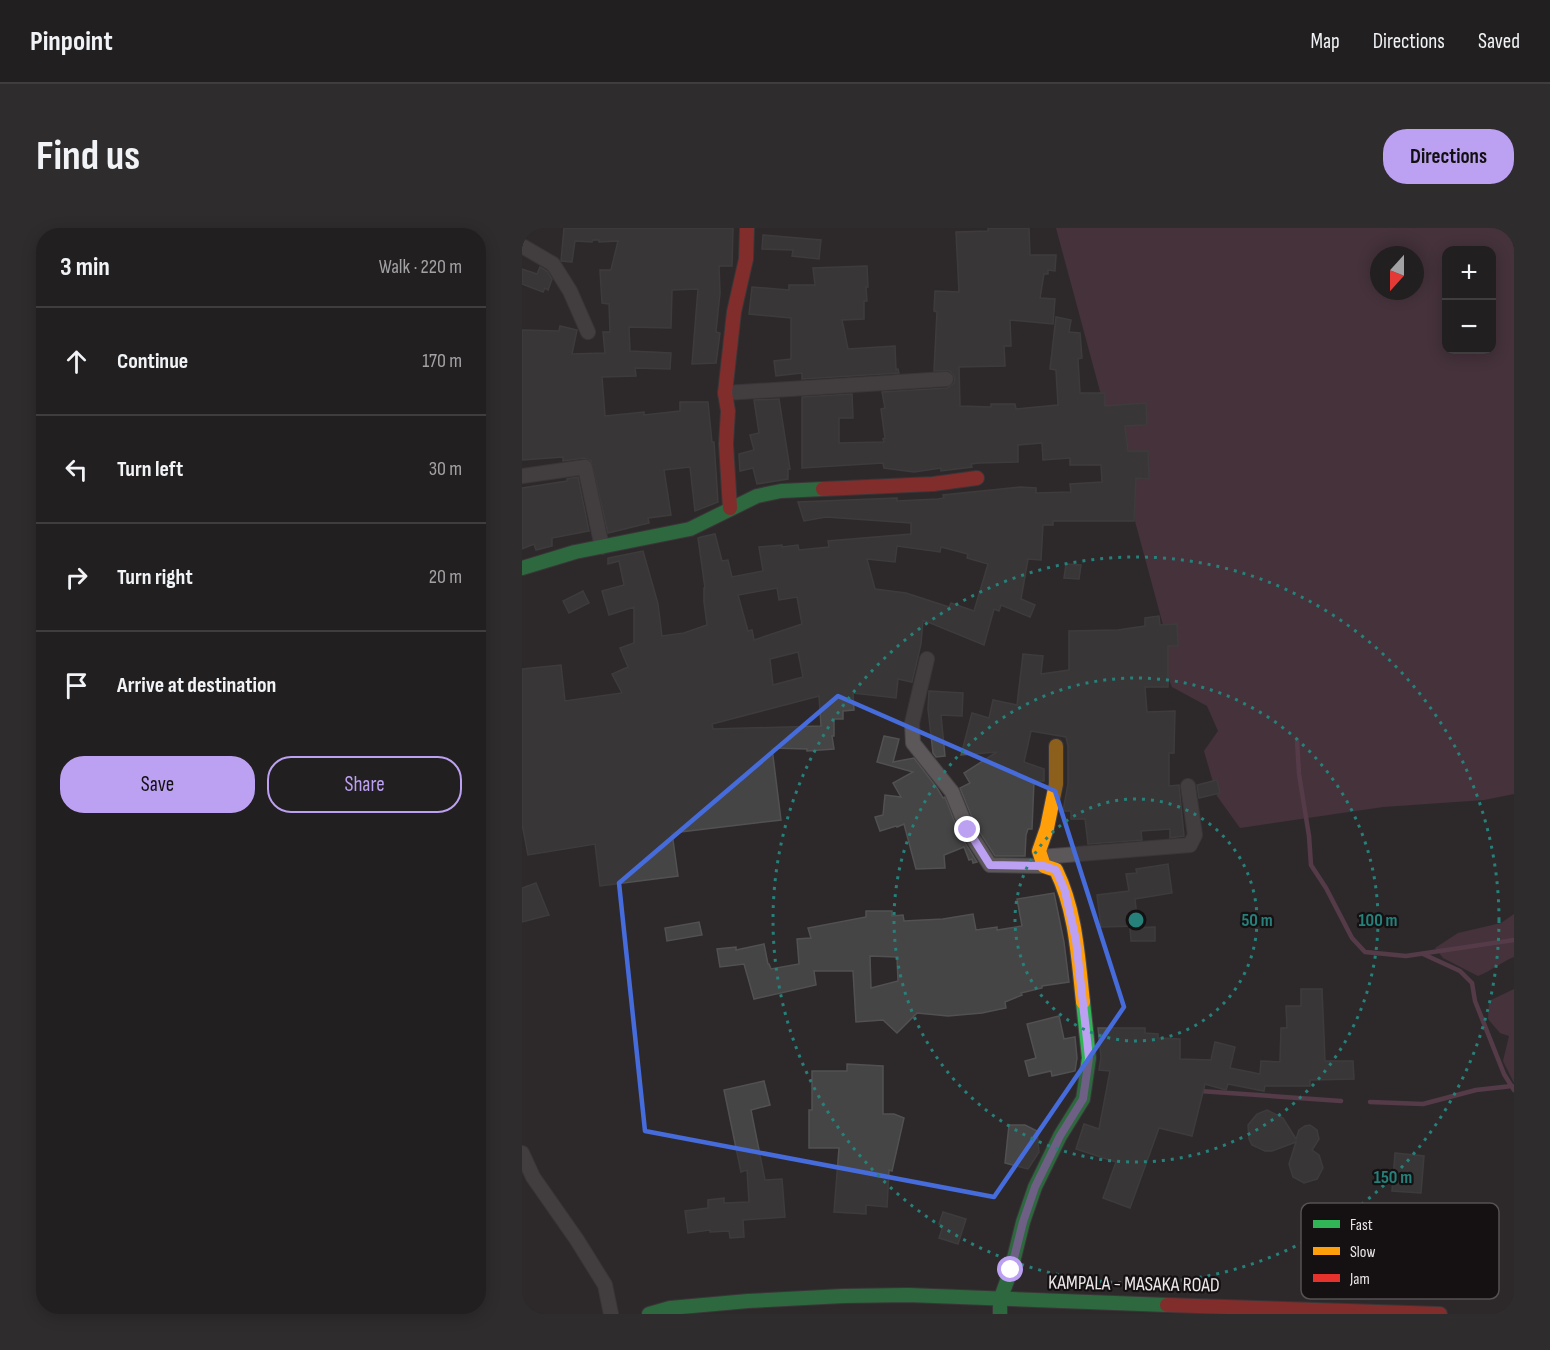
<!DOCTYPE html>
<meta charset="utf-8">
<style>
body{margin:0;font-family:"Sofia Sans Condensed",sans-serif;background:#2e2c2d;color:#f1f3f6}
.controls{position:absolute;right:18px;top:18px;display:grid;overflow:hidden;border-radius:12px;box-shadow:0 3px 15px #0003}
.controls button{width:54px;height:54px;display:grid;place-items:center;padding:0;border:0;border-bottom:2px solid #3f3d3e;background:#221f20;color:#f1f3f6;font:30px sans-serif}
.compass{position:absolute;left:848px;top:18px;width:54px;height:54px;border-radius:50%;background:#221f20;box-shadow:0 3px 15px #0003;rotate:201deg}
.stop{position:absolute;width:18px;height:18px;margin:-14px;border:4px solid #bca0f2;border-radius:50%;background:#fff}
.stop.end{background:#bca0f2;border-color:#fff;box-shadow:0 2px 6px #0008}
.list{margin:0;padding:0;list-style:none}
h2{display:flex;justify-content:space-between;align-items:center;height:78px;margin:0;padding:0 24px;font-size:26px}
h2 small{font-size:20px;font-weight:400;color:#a2a2a5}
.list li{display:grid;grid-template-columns:39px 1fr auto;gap:18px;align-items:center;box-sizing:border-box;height:108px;padding:0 24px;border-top:2px solid #3f3d3e}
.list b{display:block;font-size:22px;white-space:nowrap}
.list em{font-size:20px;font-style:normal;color:#a2a2a5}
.actions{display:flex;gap:12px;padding:18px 24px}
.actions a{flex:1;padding:14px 0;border:2px solid #bca0f2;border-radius:24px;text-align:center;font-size:21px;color:#bca0f2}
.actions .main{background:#bca0f2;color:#111}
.icon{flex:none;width:33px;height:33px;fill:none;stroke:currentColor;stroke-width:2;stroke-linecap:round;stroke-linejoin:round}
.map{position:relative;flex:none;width:992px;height:1086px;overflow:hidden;border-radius:24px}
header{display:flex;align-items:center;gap:36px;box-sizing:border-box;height:84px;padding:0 30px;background:#221f20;border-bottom:2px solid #3f3d3e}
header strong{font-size:28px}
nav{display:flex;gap:33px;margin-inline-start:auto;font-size:21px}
.intro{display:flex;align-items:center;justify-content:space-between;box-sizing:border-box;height:144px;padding:0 36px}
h1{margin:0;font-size:42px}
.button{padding:15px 27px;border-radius:24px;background:#bca0f2;color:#111;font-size:21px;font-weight:700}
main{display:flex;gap:36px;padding:0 36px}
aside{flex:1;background:#221f20;border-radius:24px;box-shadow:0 3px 15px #0003}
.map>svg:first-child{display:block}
.green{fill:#633c4e;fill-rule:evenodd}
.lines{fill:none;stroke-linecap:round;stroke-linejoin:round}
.stream{stroke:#864f6a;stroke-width:4.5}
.building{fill:#464546;stroke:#525151;stroke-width:1.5;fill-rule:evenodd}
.street-casing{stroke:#494447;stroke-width:16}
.fast-casing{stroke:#494447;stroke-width:16}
.slow-casing{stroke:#494447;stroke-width:16}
.jam-casing{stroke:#494447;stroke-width:16}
.street{stroke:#5c585a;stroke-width:14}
.fast{stroke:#30b455;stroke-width:14}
.slow{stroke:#ff9f0a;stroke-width:14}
.jam{stroke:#e5322d;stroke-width:14}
.route{stroke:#bca0f2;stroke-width:8}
.marked{fill:none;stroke:#466cdb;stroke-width:4.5;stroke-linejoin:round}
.ring{fill:none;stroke:#25817a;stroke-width:3;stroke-dasharray:3 6}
.labels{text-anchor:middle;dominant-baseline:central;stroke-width:4.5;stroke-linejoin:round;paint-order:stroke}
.street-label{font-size:20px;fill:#ece6e9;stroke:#151113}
.key{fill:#151113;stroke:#565153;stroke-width:1.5}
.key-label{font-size:16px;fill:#ece6e9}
.centre{fill:#25817a;stroke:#151113;stroke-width:3}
.ring-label{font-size:18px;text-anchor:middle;font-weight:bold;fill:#25817a;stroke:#151113;stroke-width:4.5;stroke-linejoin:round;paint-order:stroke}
</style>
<header>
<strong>Pinpoint</strong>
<nav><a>Map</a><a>Directions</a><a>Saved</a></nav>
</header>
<div class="intro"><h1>Find us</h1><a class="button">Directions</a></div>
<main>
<aside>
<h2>3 min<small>Walk · 220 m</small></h2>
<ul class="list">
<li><svg class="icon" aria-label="ahead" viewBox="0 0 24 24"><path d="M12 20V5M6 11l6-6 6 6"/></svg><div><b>Continue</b></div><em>170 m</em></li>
<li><svg class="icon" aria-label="left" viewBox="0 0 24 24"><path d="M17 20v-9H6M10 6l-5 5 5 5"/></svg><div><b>Turn left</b></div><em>30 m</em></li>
<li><svg class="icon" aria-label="right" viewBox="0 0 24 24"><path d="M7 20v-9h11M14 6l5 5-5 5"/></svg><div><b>Turn right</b></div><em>20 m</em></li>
<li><svg class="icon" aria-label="arrive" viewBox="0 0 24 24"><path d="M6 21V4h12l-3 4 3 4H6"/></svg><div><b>Arrive at destination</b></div></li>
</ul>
<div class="actions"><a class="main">Save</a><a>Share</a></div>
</aside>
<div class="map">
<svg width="992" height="1086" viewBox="0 0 992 1086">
<rect width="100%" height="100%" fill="#2d292b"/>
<g class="green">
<path d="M534,0H992V566L962,572L861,579L718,600L695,568L682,523L696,503L685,478L650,459L641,438V397ZM924,22H969V122H924ZM857,27H893V63H857Z"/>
<path d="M992,686V729C979,734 969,743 956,748L921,730L913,720L936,705L979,695Z"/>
<path d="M992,761V855L981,833L987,808L978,805L966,791L967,773Z"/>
</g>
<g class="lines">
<g class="stream">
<path d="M775,512L777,546L787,608L789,637L804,660L830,710L843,724L884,728L992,712"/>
<path d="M901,726L938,743L950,755L953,773L982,846L992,862"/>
<path d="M678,863L819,873"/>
<path d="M848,874L901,876L954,862L990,858"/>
</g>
</g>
<g class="building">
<path d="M42,0H211L210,38H197L198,65L194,104L198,105L194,135L170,136L176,61L150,62L149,100L107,99L108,123L149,125L148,141L113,140L114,148L80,149L83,188L122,184V187L158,183V174H186L190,214H192L196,274L173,283L168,239L142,242L149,287L126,290L127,295L86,305L69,233L62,230L41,233V229L0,232V102L37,103L38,98L55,102L50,126L83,125L81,104H88L87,76L80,75L78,42H89L96,13L77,14V12H71L70,14L53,13L50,34L39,33Z"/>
<path d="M466,0H507L508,27H534L533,43L526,42V46H522L518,70L533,71L531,96L488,92L489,118H482L483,138L437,139L438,178L469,179V176H493L494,181L536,177L534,142L528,141L534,89L549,92L547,104L558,105L560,130L556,131L558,165H583V178L624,175L625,197L603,198L606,223H626L627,251L614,250L612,293H531V297H521L519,332L506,331L499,371L513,377L508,389L479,377L477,383L472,381L462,417L401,392L399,416L390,454L376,451L374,470L331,465L332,482L321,483V491H312V508H310L312,521L285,523V521L250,520L259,592L150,605L156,648L78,658L73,616L6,627L0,596V441L39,437L43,473L100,465L90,446L106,439L98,420L112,415V379L87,387L80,363L102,357L97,333L86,336V330L121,323L136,376L140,408L162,405L185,397L182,374V360H183L176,310L179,309L193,306L200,333L206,332L210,349L241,343L237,319L260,317V319L276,317L277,322L307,319L306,313L389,306V295L304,289L282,293L276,274L375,270V273L416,271L422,270L421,267L498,259L514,260V265L549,264L548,256L580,254L579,237H548V230L521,232L520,215L496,217V234L457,235L449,236L450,239L419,243V240L392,244L362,240L361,235L280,240V169L330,166L331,190H317V215L362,214L361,211L363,210L359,181L363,180L360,164L425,160L432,155L433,150L428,143H412L415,84L412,83L413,63L437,64L434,4L466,3ZM375,318L418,324L419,319L446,326L445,330L466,336L452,383L429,375L427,379L384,365L353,361L345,331L373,334ZM255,360L257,372L275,369L280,396L232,412L230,402L226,403L216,367ZM276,424L281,449L251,457L248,431ZM297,468L299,498L191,501L190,496Z"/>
<path d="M241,7L299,12L297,31L270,28L271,22L240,21Z"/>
<path d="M345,38L346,59H344L345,73H342V91L320,92L326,121L373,118L374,142L376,141L377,145L280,151V145L254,148L252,133L269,131V90L227,86L230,59L267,62V57H293L291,40Z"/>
<path d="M18,39L25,43L30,51L26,62L23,60L21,64L0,56V41L15,46Z"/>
<path d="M257,171L268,241H266V251L235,256L231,240L218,243L217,226L232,222L228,207L237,205L232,172Z"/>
<path d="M56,249L67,303L30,310V318L14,322L12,316L0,321V260L45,253V251Z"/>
<path d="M544,336L559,337L557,351L542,350Z"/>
<path d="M61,363L67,375L47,385L41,373Z"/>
<path d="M637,388L638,397L655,396L656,418H646V459H623L625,484L653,483L652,525H647V558L657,557L662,608L648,610V601L619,603L620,612L566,616L563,591H549V583H541L546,556V518L544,509L509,503L502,534L522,541V553H512L510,601H506L504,607L503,628H473L453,597L438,560L448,555L442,545L475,524L439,527L450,485L467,490L471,472L495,477L501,426L521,428L519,446L547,442V403L596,402L623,398V390Z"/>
<path d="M407,463L441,465L440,488L419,487L423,528L414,529L411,525L406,481Z"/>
<path d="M362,508L377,511L371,534L392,530L415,560L421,570L423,569L437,605L455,634L451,635L450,631L447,632L442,619L422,627L423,640L394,641L382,596L375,599L374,598L358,603L353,589L361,587L363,567L379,569L371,555L391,544L355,534Z"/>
<path d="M695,552L698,565L677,570L675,557Z"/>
<path d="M646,636L650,665L613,671L616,698L579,699L575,667L607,663L604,646L615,645L614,641Z"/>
<path d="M14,655L27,687L0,694V660Z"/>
<path d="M532,665L542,714L547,754L520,758V760L499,765L500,767L483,774L484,780L460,785L426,788L395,785L375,805L361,792L334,794L331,743H292L294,757L232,771L222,736L198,739L195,721L214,719V722L242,716L246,736H247L249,741L277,736L275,711L289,710L286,700L344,689V683H370V688L381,687L382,693L421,691L451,686L454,702L475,699V702L500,698L495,671ZM348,728L375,729L376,753L349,760Z"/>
<path d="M177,694L180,707L145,713L143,700Z"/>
<path d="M633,699V713H609L608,700Z"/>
<path d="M779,761H800L803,833H831L832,851L788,852V858H743L742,863L706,856L704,862L683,856L670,908L637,900L608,980L581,970L594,934L554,921L562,896L577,901L588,843L577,842L579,829L576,800H623V805L636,806V810L658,811V831L689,832L693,814L713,819L708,840L738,846L739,833L758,834L759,800H765L764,778H779Z"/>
<path d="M537,788L542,811L553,809L555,830L553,843L530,848L529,843L507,848L503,833L514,830L505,796Z"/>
<path d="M325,836L361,838V886H372L382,890L370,943L367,942L365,979L344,977V986L312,984L317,920H287V882H290V843H325Z"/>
<path d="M242,853L248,877L229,882L243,952L260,951L263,989L221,992L222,1009L208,1010L207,1003L188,1004V1002L166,1005L163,983L186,980V972L202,970V975L227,974L225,942L219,944L202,862Z"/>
<path d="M745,882L761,890L774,911L777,902L783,898L788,897L795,902L797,911L790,922L797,927L801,940L795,951L782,955L771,949L767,936L774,914L750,923H743L730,917L727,911L726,897L735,886Z"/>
<path d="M487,897H503L515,903L517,924L506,941L483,935Z"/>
<path d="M873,925L902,928L899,965L870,963Z"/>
<path d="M421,984L444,991L436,1016L417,1010L421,998L417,996Z"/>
</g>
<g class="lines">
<defs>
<g id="street">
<path d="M0,18L31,36L48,63L66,104"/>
<path d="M203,165L424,151"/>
<path d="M0,248L63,239L80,319"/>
<path d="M405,431L390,495L391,515L430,564L445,601L468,637L522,638"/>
<path d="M519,629L668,617L673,607L666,558"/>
<path d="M0,925L11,949L55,1012L83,1057L89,1086"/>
</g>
<g id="fast">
<path d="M0,340L53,324L168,301L235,268L259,263L301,261"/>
<path d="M127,1086L148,1080L226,1073L321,1068L386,1067L645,1077"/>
<path d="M478,1086V1072L489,1042L501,994L513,959L538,908L561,871L567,830L561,774"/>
</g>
<path id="slow" d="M534,518V556L525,600L517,623L522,638L534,642C554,683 556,729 561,774"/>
<g id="jam">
<path d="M301,261L411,256L455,250"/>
<path d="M208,280L204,216L206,183L203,165L212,84L224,31L225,0"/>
<path d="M645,1077L918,1086"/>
</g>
</defs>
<use href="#street" class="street-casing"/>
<use href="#fast" class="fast-casing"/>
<use href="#slow" class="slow-casing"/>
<use href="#jam" class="jam-casing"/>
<use href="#street" class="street"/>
<use href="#fast" class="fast"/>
<use href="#slow" class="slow"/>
<use href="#jam" class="jam"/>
</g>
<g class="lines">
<path class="route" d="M446,602L468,637L522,638L534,642L543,663L554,712L567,830L561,871L538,908L513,959L501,994L489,1042"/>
</g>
<path d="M0 0H992V1086H0ZM316,468L533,563L602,779L472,969L123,903L97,655Z" fill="#2d292b" fill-opacity=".55" fill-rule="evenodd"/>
<path class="marked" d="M316,468L533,563L602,779L472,969L123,903L97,655Z"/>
<g class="ring">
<circle cx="614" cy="692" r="121"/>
<circle cx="614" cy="692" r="242"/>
<circle cx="614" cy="692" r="363"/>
</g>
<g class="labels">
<g class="street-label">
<text transform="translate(612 1056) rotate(1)">KAMPALA - MASAKA ROAD</text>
</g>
</g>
<rect x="779" y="975" width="198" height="96" rx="9" class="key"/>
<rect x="791" y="992" width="27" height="8" fill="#30b455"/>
<rect x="791" y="1019" width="27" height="8" fill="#ff9f0a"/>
<rect x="791" y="1046" width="27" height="8" fill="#e5322d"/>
<g class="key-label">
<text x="828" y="1002">Fast</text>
<text x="828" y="1029">Slow</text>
<text x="828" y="1056">Jam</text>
</g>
<circle cx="614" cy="692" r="9" class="centre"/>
<g class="ring-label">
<text x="735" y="698">50 m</text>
<text x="856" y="698">100 m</text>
<text x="871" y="955">150 m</text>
</g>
</svg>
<div class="controls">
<button>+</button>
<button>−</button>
</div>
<svg class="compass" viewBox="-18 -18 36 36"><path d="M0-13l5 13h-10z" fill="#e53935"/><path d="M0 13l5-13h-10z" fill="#a2a2a5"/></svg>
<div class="stop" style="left:489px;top:1042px"></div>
<div class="stop end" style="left:446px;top:602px"></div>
</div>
</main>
